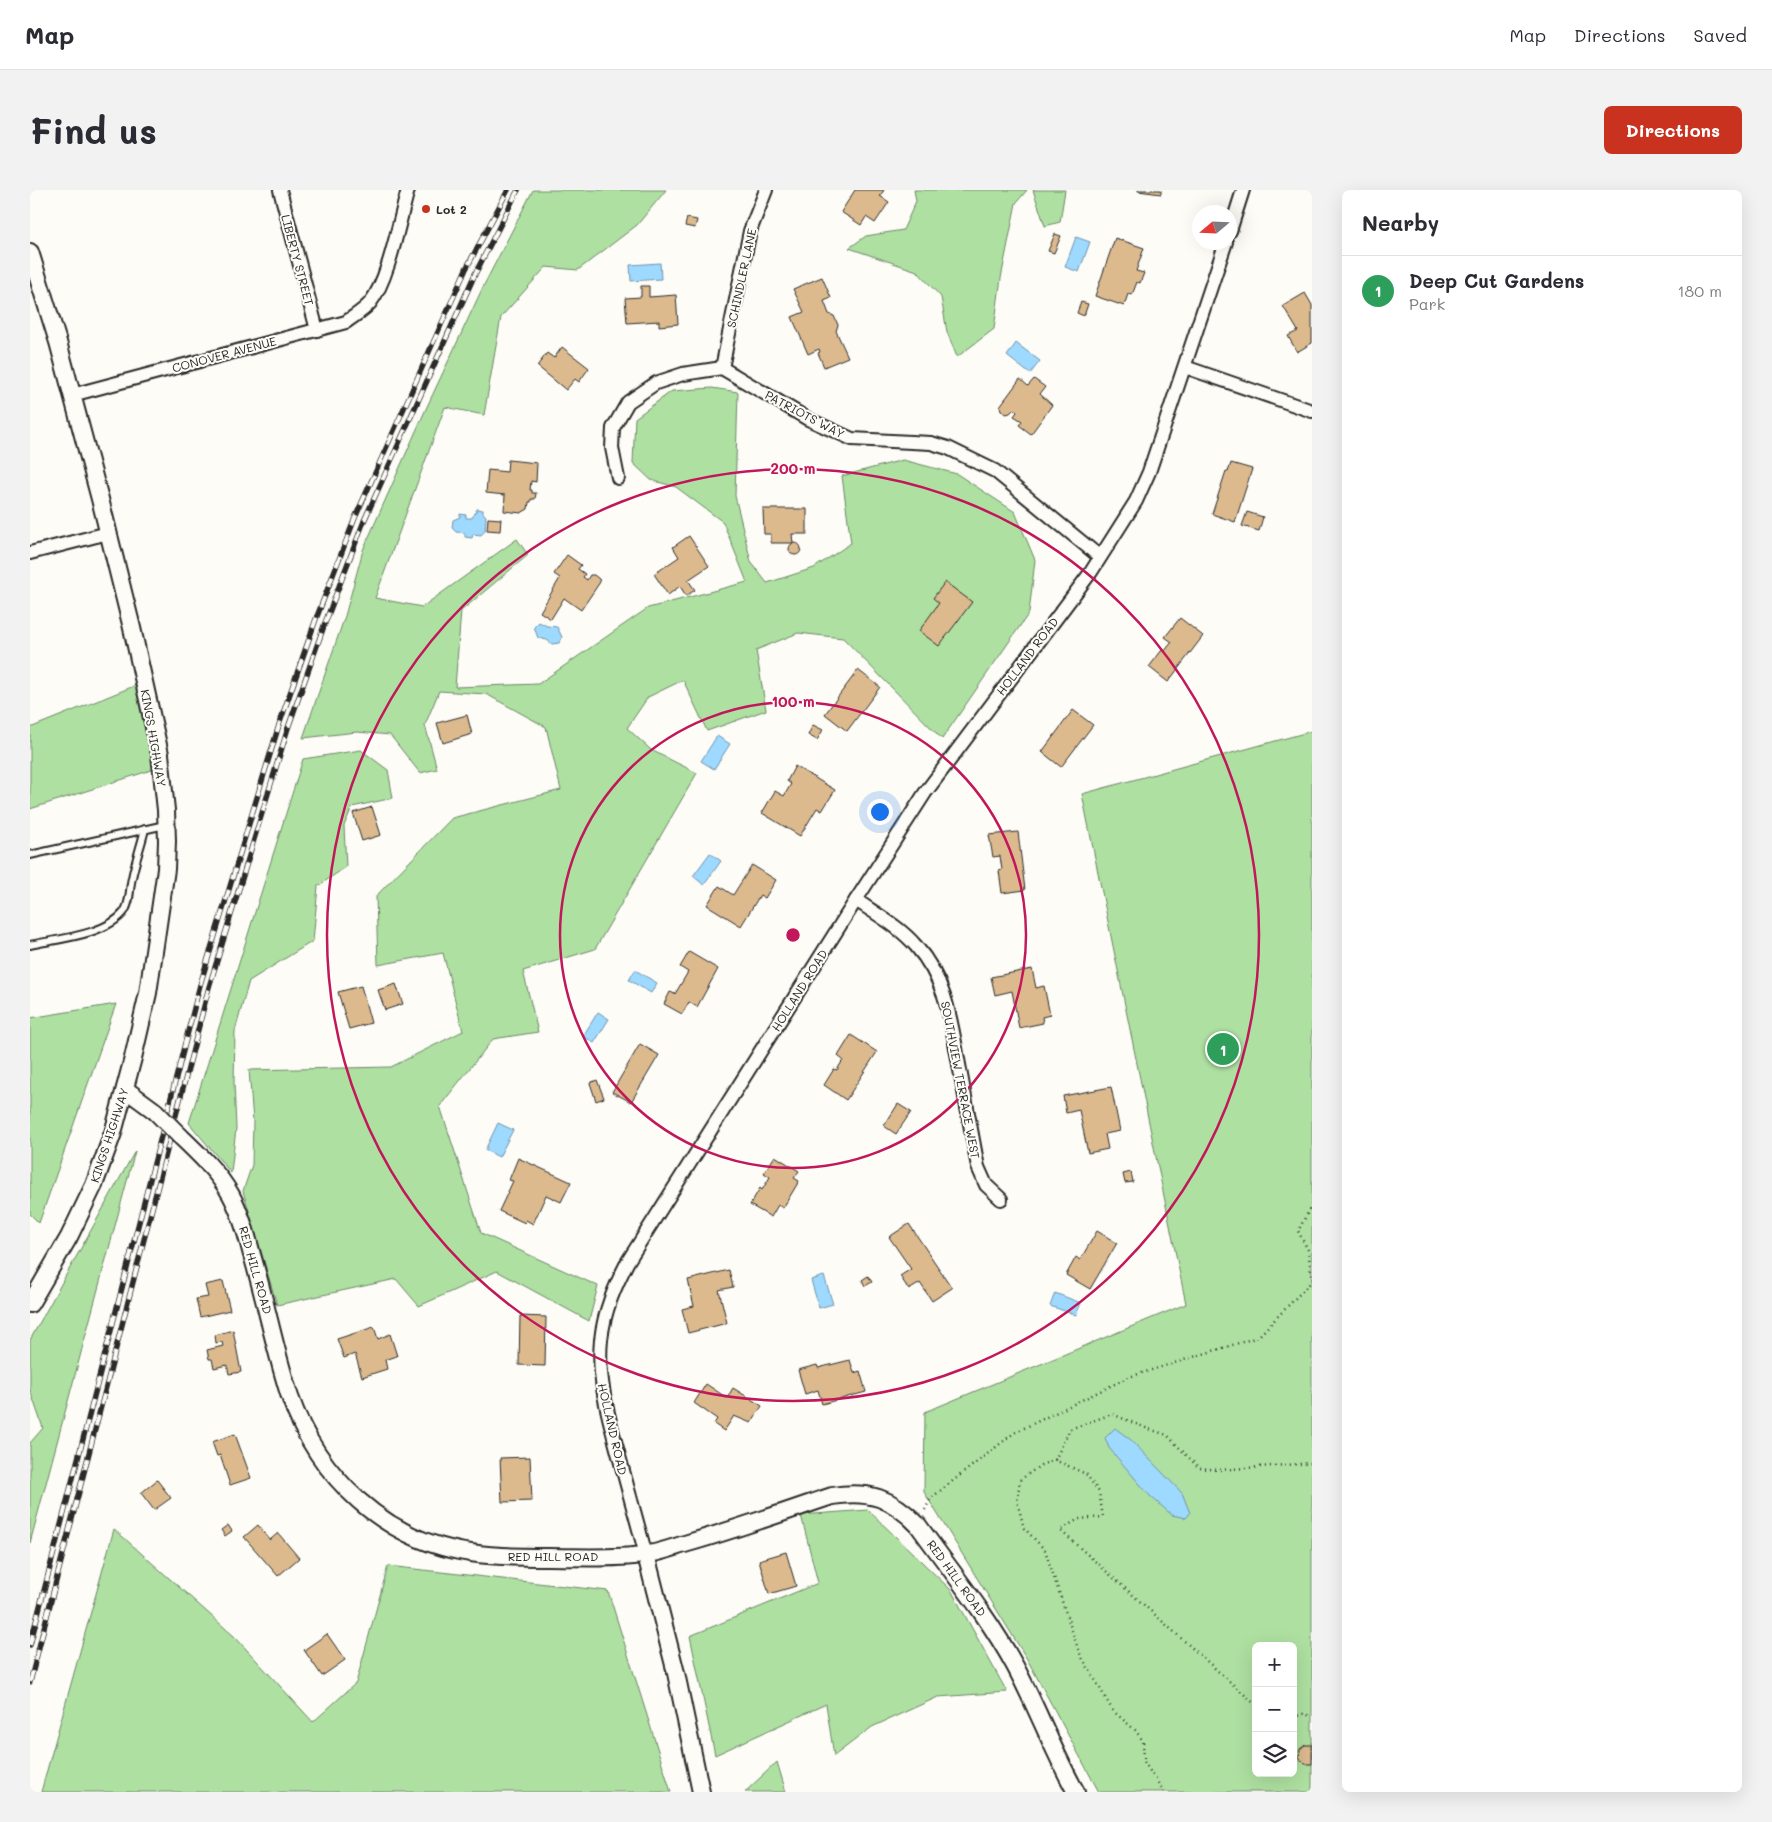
<!DOCTYPE html>
<meta charset="utf-8">
<style>
body{margin:0;font-family:Mali,sans-serif;background:#f2f2f3;color:#2b2b33}
.controls{position:absolute;right:15px;bottom:15px;display:grid;overflow:hidden;border-radius:8px;box-shadow:0 5px 20px #0002}
.controls button{width:45px;height:45px;display:grid;place-items:center;padding:0;border:0;border-bottom:1px solid #e1e1e2;background:#fff;color:#2b2b33;font:25px sans-serif}
.compass{position:absolute;left:1162px;top:15px;width:45px;height:45px;border-radius:50%;background:#fff;box-shadow:0 5px 20px #0002;rotate:251deg}
.you{position:absolute;left:849px;top:621px;width:18px;height:18px;margin:-12px;border:4px solid #fff;border-radius:50%;background:#1a73e8;box-shadow:0 0 0 8px #1a73e833}
.badge{display:grid;place-items:center;width:32px;height:32px;border-radius:50%;background:#c8321e;color:#fff;font-size:16px;font-weight:700}
.pin{position:absolute;translate:-50% -50%;border:2px solid #fff;box-shadow:0 1px 5px #0006}
.list{margin:0;padding:0;list-style:none}
h2{display:flex;justify-content:space-between;align-items:center;height:65px;margin:0;padding:0 20px;font-size:21px}
h2 small{font-size:16px;font-weight:400;color:#7c7c81}
.list li{display:grid;grid-template-columns:32px 1fr auto;gap:15px;align-items:center;box-sizing:border-box;height:70px;padding:0 20px;border-top:1px solid #e1e1e2}
.list b{display:block;font-size:19px;white-space:nowrap}
.list p{margin:0;font-size:16px;white-space:nowrap;color:#7c7c81}
.list em{font-size:16px;font-style:normal;color:#7c7c81}
.icon{flex:none;width:28px;height:28px;fill:none;stroke:currentColor;stroke-width:2;stroke-linecap:round;stroke-linejoin:round}
.map{position:relative;flex:none;width:1282px;height:1602px;overflow:hidden;border-radius:8px}
header{display:flex;align-items:center;gap:30px;box-sizing:border-box;height:70px;padding:0 25px;background:#fff;border-bottom:1px solid #e1e1e2}
header strong{font-size:24px}
nav{display:flex;gap:28px;margin-inline-start:auto;font-size:18px}
.intro{display:flex;align-items:center;justify-content:space-between;box-sizing:border-box;height:120px;padding:0 30px}
h1{margin:0;font-size:35px}
.button{padding:12px 22px;border-radius:8px;background:#c8321e;color:#fff;font-size:18px;font-weight:700}
main{display:flex;gap:30px;padding:0 30px}
aside{flex:1;background:#fff;border-radius:8px;box-shadow:0 5px 20px #0002}
.map>svg:first-child{display:block}
.green{fill:#aee0a1;stroke:#6c8666;fill-rule:evenodd}
.water{fill:#9ed9ff;stroke:#7093aa}
.building{fill:#dcba8e;stroke:#2b2b2b}
.lines{fill:none;stroke-linecap:round;stroke-linejoin:round}
.service-casing{stroke:#2b2b2b;stroke-width:10}
.minor-casing{stroke:#2b2b2b;stroke-width:16}
.tertiary-casing{stroke:#2b2b2b;stroke-width:20}
.path{stroke:#2b2b2b;stroke-width:2.5;stroke-dasharray:1 4;stroke-linecap:butt}
.service{stroke:#fdfcf7;stroke-width:6}
.minor{stroke:#fdfcf7;stroke-width:12}
.tertiary{stroke:#fdfcf7;stroke-width:16}
.rail-casing{stroke:#2b2b2b;stroke-width:5.5}
.rail{stroke:#fdfcf7;stroke-width:4;stroke-dasharray:11;stroke-linecap:butt}
.tertiary-bridge-casing{stroke:#2b2b2b;stroke-width:20;stroke-linecap:butt}
.tertiary-bridge{stroke:#fdfcf7;stroke-width:16}
.ring{fill:none;stroke:#c2185b;stroke-width:2.5}
.poi-dot{fill:#c8321e;stroke:#fdfcf7;stroke-width:2}
.labels{text-anchor:middle;dominant-baseline:central;stroke-width:4;stroke-linejoin:round;paint-order:stroke}
.poi-label{font-size:12px;font-weight:bold;fill:#2b2b2b;stroke:#fdfcf7;text-anchor:start}
.street-label{font-size:12px;fill:#2b2b2b;stroke:#fdfcf7}
.centre{fill:#c2185b;stroke:#fdfcf7;stroke-width:2.5}
.ring-label{font-size:15px;text-anchor:middle;font-weight:bold;fill:#c2185b;stroke:#fdfcf7;stroke-width:4;stroke-linejoin:round;paint-order:stroke}
</style>
<header>
<strong>Map</strong>
<nav><a>Map</a><a>Directions</a><a>Saved</a></nav>
</header>
<div class="intro"><h1>Find us</h1><a class="button">Directions</a></div>
<main>
<div class="map">
<svg width="1282" height="1602" viewBox="0 0 1282 1602">
<rect width="100%" height="100%" fill="#fdfcf7"/>
<filter id="ink" filterUnits="userSpaceOnUse"><feTurbulence type="fractalNoise" baseFrequency=".02" numOctaves="2"/><feDisplacementMap in="SourceGraphic" scale="10" xChannelSelector="R" yChannelSelector="G"/><feConvolveMatrix kernelMatrix="1 2 1 2 8 2 1 2 1" color-interpolation-filters="sRGB"/></filter>
<g filter="url(#ink)">
<g class="green">
<path d="M503,0H636L607,35L548,80L516,77L471,127L454,225L415,217L345,408L392,417L487,349L498,365L431,421L425,497L508,494L618,418L717,392L693,332L646,297L621,290L603,273L605,228L642,201L682,198L708,202L705,306L721,372L737,393L784,378L821,353L812,286L873,270L927,284L985,322L1005,370L999,423L912,549L813,448L768,443L726,460L736,520L677,541L653,490L618,507L597,538L621,560L667,583L565,759L493,781L508,842L463,849L410,916L451,1043L568,1096L559,1131L467,1081L389,1116L366,1089L247,1115L213,1001L222,975L223,931L219,880L361,877L433,841L413,763L348,775L346,706L422,628L531,600L516,537L456,504L409,501L395,535L407,579L390,583L360,545L327,542L273,548L315,426L333,360L395,221L453,97Z"/>
<path d="M884,0H997L986,13L971,88L964,139L927,167L917,142L911,107L887,81L819,58L836,46L873,40L886,11Z"/>
<path d="M1003,0H1035L1030,32L1015,36Z"/>
<path d="M114,492L131,577L0,619V538Z"/>
<path d="M1282,541V1602H1069L997,1469L894,1302L895,1222L1156,1114L1052,604ZM1226,1456H1263V1583H1226Z"/>
<path d="M331,560L358,580L363,608L322,617L314,636L316,677L288,696L283,751L219,791L205,841L204,892L206,938L201,983L159,933L273,569Z"/>
<path d="M86,814L9,1033L0,1024V828Z"/>
<path d="M105,961L0,1353V1253L13,1238L0,1200V1150Z"/>
<path d="M838,1320L921,1400L977,1502L908,1507L842,1537L804,1566L796,1514L685,1565L660,1446L788,1393L771,1325Z"/>
<path d="M84,1339L205,1447L283,1532L326,1493L358,1376L578,1401L641,1602H11Z"/>
<path d="M747,1572L756,1602H715Z"/>
</g>
<g class="water">
<path d="M1046,47L1060,52L1049,82L1035,77Z"/>
<path d="M630,73L631,89L601,91L600,75Z"/>
<path d="M986,153L1010,171L1000,184L977,166Z"/>
<path d="M447,319L453,320V323L456,326L455,341L451,345L443,344L442,348L435,347V343L426,342L422,338L423,330L430,327V324L436,325V328H442Z"/>
<path d="M509,432L517,436L527,437L532,447L529,453L522,454L517,450L508,448L504,437Z"/>
<path d="M687,546L700,554L684,579L671,571Z"/>
<path d="M680,663L691,671L674,695L663,686Z"/>
<path d="M605,780L627,793L621,803L599,790Z"/>
<path d="M568,822L579,829L564,853L553,846Z"/>
<path d="M468,933L483,940L469,967L455,960Z"/>
<path d="M794,1086L803,1114L789,1118L781,1090Z"/>
<path d="M1025,1103L1051,1113L1046,1125L1020,1116Z"/>
<path d="M1085,1238L1101,1250L1152,1303L1160,1323L1156,1328L1142,1325L1120,1306L1079,1258L1075,1248Z"/>
</g>
<g class="building">
<path d="M825,0H854L850,6L859,12L845,33L836,27L831,35L811,22Z"/>
<path d="M1108,0H1131V4L1108,1Z"/>
<path d="M657,28L667,30L665,38L655,36Z"/>
<path d="M1025,44L1031,46L1024,63L1018,61Z"/>
<path d="M1085,48L1114,58L1106,81L1114,83L1110,93L1107,92L1102,105L1098,104L1094,116L1065,106Z"/>
<path d="M792,87L801,108L794,111L799,124L804,126L808,135L806,141L818,167L794,177L788,163L790,162L789,159L778,164L762,127L774,122L763,99Z"/>
<path d="M611,96H619V107L646,105L648,134L629,136V131L597,133L595,108L611,107Z"/>
<path d="M1275,103L1282,115V153L1267,162L1258,146L1268,141L1253,116Z"/>
<path d="M1051,112L1058,114L1054,126L1047,123Z"/>
<path d="M532,157L559,178L549,192L545,189L536,200L507,176L517,163L524,168Z"/>
<path d="M990,189L998,196L1004,189L1015,197L1010,204L1022,215L1001,244L989,235L992,231L984,226L987,222L984,219L980,223L976,224L971,220L970,216Z"/>
<path d="M478,270L507,273L506,292L501,291L500,300H502V303H506L505,309H501V312H499L498,319L491,323L474,321L475,305L456,303L458,280L477,282Z"/>
<path d="M1201,273L1222,279L1205,332L1182,324L1196,281L1198,282Z"/>
<path d="M733,319H777V344H762L763,353H741V344H734Z"/>
<path d="M1217,322L1233,327L1229,341L1212,336Z"/>
<path d="M458,328L471,329L470,341L457,340Z"/>
<path d="M659,346L679,376L658,390L665,400L656,406L650,396L638,405L624,384L649,367L643,357Z"/>
<circle cx="765" cy="359" r="6"/>
<path d="M537,365L551,375L548,379L555,384L553,387L557,390L560,385H564L569,389L570,392L551,420L534,408L521,429L510,422L530,388L524,384Z"/>
<path d="M915,392L942,412L909,456L889,441L909,413L903,408Z"/>
<path d="M1150,428L1173,446L1138,492L1119,477L1132,460L1134,462L1142,452L1135,447Z"/>
<path d="M828,480L850,497L817,541L795,524Z"/>
<path d="M1043,520L1063,535L1031,577L1012,562Z"/>
<path d="M437,525L442,544L413,553L407,533Z"/>
<path d="M783,535L793,540L787,550L778,545Z"/>
<path d="M765,576L805,600L792,621L787,618L770,646L732,623L745,601L754,606L761,594L757,591Z"/>
<path d="M342,617L351,645L332,651L323,623Z"/>
<path d="M988,642L995,700L972,703L969,681L972,680L970,666L963,667L959,645Z"/>
<path d="M722,675L746,690L735,708L730,705L711,736L677,715L689,696L703,705Z"/>
<path d="M659,762L688,779L667,817L659,812L652,824L634,814L640,802L645,804L658,782L650,777Z"/>
<path d="M1002,779L1006,798L1014,796L1020,825L1012,827L1013,833L989,838L982,801L965,805L961,787Z"/>
<path d="M366,794L373,814L355,820L348,800Z"/>
<path d="M331,796L341,833L319,839L308,802Z"/>
<path d="M821,845L847,862L816,910L794,895L804,879L807,880L813,870L808,866Z"/>
<path d="M610,854L629,865L601,912L582,902Z"/>
<path d="M567,890L574,908L566,911L560,893Z"/>
<path d="M1081,897L1090,941L1075,944L1078,959L1058,963L1049,920L1036,923L1033,906Z"/>
<path d="M868,914L881,922L866,944L854,936Z"/>
<path d="M745,966L769,981L764,988L769,991L753,1018L748,1015L741,1027L720,1015L730,998L732,1000L740,987L734,983Z"/>
<path d="M488,968L541,992L531,1012L516,1005L503,1034L496,1030L495,1033L469,1021L483,991L479,990Z"/>
<path d="M1101,982L1103,992L1095,993L1093,984Z"/>
<path d="M879,1034L922,1098L902,1111L890,1093L879,1100L870,1086L881,1079L859,1047Z"/>
<path d="M1067,1041L1087,1053L1060,1099L1036,1085L1046,1067L1050,1070Z"/>
<path d="M699,1080L703,1097L689,1100L697,1133L658,1143L652,1119L664,1116L658,1090Z"/>
<path d="M838,1086L842,1092L835,1096L832,1090Z"/>
<path d="M193,1091L200,1120L170,1127L166,1109L178,1107L175,1095Z"/>
<path d="M490,1126L516,1127L515,1176L489,1175Z"/>
<path d="M344,1137L348,1149L360,1144L367,1166L355,1170L357,1179L332,1187L325,1164L314,1168L307,1149Z"/>
<path d="M203,1140L211,1182L199,1184L197,1175L184,1178L182,1169H179L177,1160L193,1156L192,1152L186,1153L185,1145Z"/>
<path d="M820,1170L824,1183L830,1181L836,1202L792,1214L788,1200L775,1204L768,1180L787,1175L788,1178Z"/>
<path d="M676,1194L697,1208L703,1198L732,1216L721,1233L704,1226L694,1241L684,1234L687,1229L664,1213Z"/>
<path d="M205,1244L221,1288L200,1295L190,1265L187,1266L182,1252Z"/>
<path d="M500,1267L502,1311L472,1312L470,1268Z"/>
<path d="M127,1290L141,1308L124,1320L111,1303Z"/>
<path d="M198,1335L202,1341L195,1346L191,1340Z"/>
<path d="M228,1335L240,1350L248,1343L269,1368L248,1386L214,1347Z"/>
<path d="M756,1362L766,1396L739,1404L729,1370Z"/>
<path d="M297,1444L315,1470L292,1486L274,1460Z"/>
<path d="M1275,1555H1282V1574H1275L1269,1568L1270,1559Z"/>
</g>
<g class="lines">
<defs>
<g id="service">
<path d="M0,665L135,635"/>
<path d="M0,755C27,749 76,745 94,722C101,712 99,699 102,688C105,672 111,656 115,639"/>
</g>
<g id="minor">
<path d="M250,0L287,140"/>
<path d="M1200,41L1213,0"/>
<path d="M1155,177L1282,221"/>
<path d="M692,178L720,41L736,0"/>
<path d="M42,205L316,132C324,126 333,121 340,113C359,89 369,31 378,0"/>
<path d="M588,288L582,258L583,238L598,212L626,193L653,184L692,178L778,229L822,249L901,253L918,258L965,281L1070,367"/>
<path d="M0,363L78,343"/>
<path d="M826,710C846,724 870,737 886,756C918,793 921,833 930,880C936,912 942,944 948,977L956,995L971,1009"/>
<path d="M616,1365C607,1332 598,1299 589,1266C579,1228 567,1189 571,1150C574,1121 585,1096 598,1071L826,710L895,603L1061,382L1106,311L1119,282L1196,52"/>
</g>
<g id="tertiary">
<path d="M0,62L28,152L70,309L102,438L130,564L136,620L137,651L136,679L118,803L103,868L83,943L64,995L39,1047L0,1114"/>
<path d="M95,899L125,921"/>
<path d="M150,946C169,964 188,982 201,1005C211,1024 217,1045 222,1065C236,1112 245,1161 260,1207C288,1287 355,1351 441,1363C466,1367 492,1367 518,1367C550,1367 583,1369 614,1365C629,1363 644,1357 658,1353C707,1339 754,1322 802,1306C839,1300 862,1308 888,1335C921,1381 958,1426 985,1476C1007,1517 1023,1561 1046,1602"/>
<path d="M616,1365L646,1483L671,1602"/>
</g>
</defs>
<use href="#service" class="service-casing"/>
<use href="#minor" class="minor-casing"/>
<use href="#tertiary" class="tertiary-casing"/>
<g class="path">
<path d="M1282,1015L1268,1041L1278,1060L1282,1089"/>
<path d="M1025,1270L1040,1239L1082,1224L1116,1238L1137,1245L1169,1278L1189,1280L1282,1273"/>
<path d="M895,1320L901,1308L984,1243L1099,1187L1228,1147L1282,1091"/>
<path d="M1263,1527L1273,1524L1282,1526"/>
<path d="M1263,1578L1271,1571"/>
<path d="M1134,1602L1114,1572L1113,1551L1105,1540L1083,1521L1049,1462L1015,1360L994,1338L987,1311L990,1290L1011,1275L1025,1270L1056,1284L1069,1302L1073,1327L1049,1329L1030,1340L1226,1515"/>
</g>
<use href="#service" class="service"/>
<use href="#minor" class="minor"/>
<use href="#tertiary" class="tertiary"/>
<defs>
<g id="rail">
<path d="M0,1455L170,795L249,535L286,429L325,328L436,79L478,0"/>
<path d="M0,1492L179,797L258,538L295,433L334,331L445,84L488,0"/>
</g>
</defs>
<use href="#rail" class="rail-casing"/>
<use href="#rail" class="rail"/>
<defs>
<path id="tertiary-bridge" d="M125,921L150,946"/>
</defs>
<use href="#tertiary-bridge" class="tertiary-bridge-casing"/>
<use href="#tertiary-bridge" class="tertiary-bridge"/>
</g>
</g>
<g class="ring">
<circle cx="763" cy="745" r="233"/>
<circle cx="763" cy="745" r="466"/>
</g>
<circle class="poi-dot" cx="396" cy="19" r="5"/>
<g class="labels">
<g class="poi-label">
<text x="406" y="19">Lot 2</text>
</g>
<g class="street-label">
<text transform="translate(268 70) rotate(75)">LIBERTY STREET</text>
<text transform="translate(711 88) rotate(-78)">SCHINDLER LANE</text>
<text transform="translate(194 164) rotate(-15)">CONOVER AVENUE</text>
<text transform="translate(775 224) rotate(28)">PATRIOTS WAY</text>
<text transform="translate(997 466) rotate(-53)">HOLLAND ROAD</text>
<text transform="translate(124 548) rotate(80)">KINGS HIGHWAY</text>
<text transform="translate(769 800) rotate(-58)">HOLLAND ROAD</text>
<text transform="translate(931 890) rotate(79)">SOUTHVIEW TERRACE WEST</text>
<text transform="translate(79 945) rotate(-72)">KINGS HIGHWAY</text>
<text transform="translate(226 1080) rotate(74)">RED HILL ROAD</text>
<text transform="translate(583 1239) rotate(77)">HOLLAND ROAD</text>
<text x="523" y="1366">RED HILL ROAD</text>
<text transform="translate(927 1388) rotate(54)">RED HILL ROAD</text>
</g>
</g>
<circle cx="763" cy="745" r="8" class="centre"/>
<g class="ring-label">
<text x="763" y="284">200 m</text>
<text x="763" y="517">100 m</text>
</g>
</svg>
<div class="controls">
<button>+</button>
<button>−</button>
<button><svg class="icon" aria-label="layers" viewBox="0 0 24 24"><path d="M12 4l9 5-9 5-9-5zM3 14l9 5 9-5"/></svg></button>
</div>
<svg class="compass" viewBox="-18 -18 36 36"><path d="M0-13l5 13h-10z" fill="#e53935"/><path d="M0 13l5-13h-10z" fill="#7c7c81"/></svg>
<div class="you"></div>
<div class="pin badge" style="left:1193px;top:859px;background:#2e9e5b">1</div>
</div>
<aside>
<h2>Nearby<small></small></h2>
<ul class="list">
<li><span class="badge" style="background:#2e9e5b">1</span><div><b>Deep Cut Gardens</b><p>Park</p></div><em>180 m</em></li>
</ul>
</aside>
</main>
